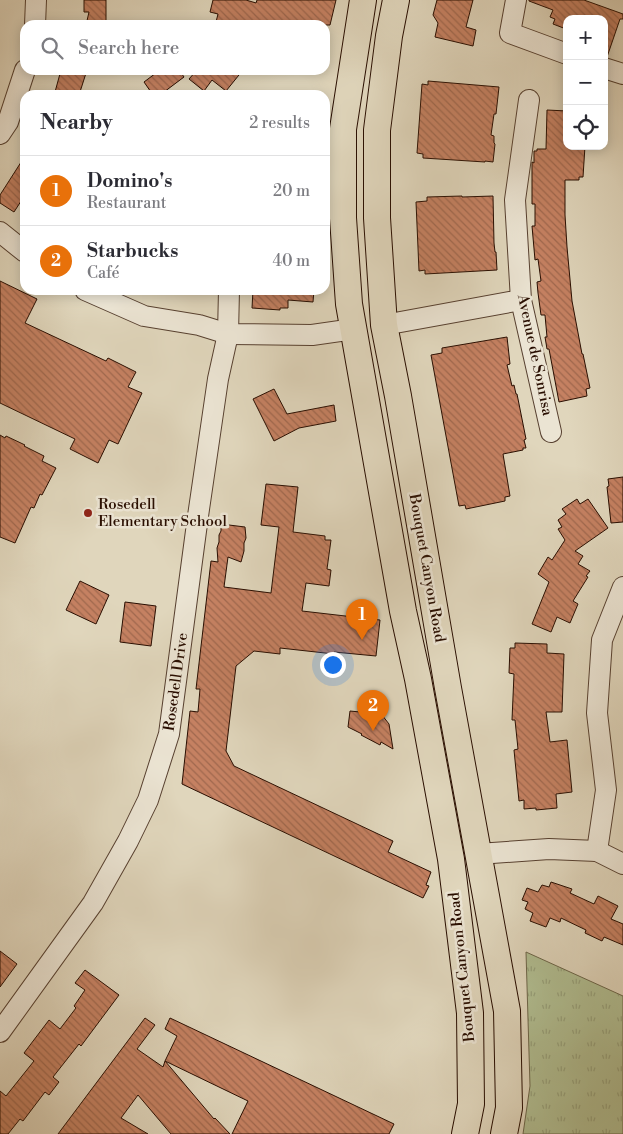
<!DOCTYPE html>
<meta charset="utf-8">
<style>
body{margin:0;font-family:"Libre Bodoni",serif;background:#f7f7f7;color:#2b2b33}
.controls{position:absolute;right:15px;top:15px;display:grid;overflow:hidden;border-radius:10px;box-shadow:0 2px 12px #0003}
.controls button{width:45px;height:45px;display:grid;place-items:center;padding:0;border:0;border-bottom:1px solid #e1e1e2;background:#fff;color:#2b2b33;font:25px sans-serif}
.you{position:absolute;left:332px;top:664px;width:18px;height:18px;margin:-12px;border:4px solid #fff;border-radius:50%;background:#1a73e8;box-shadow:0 0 0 8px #1a73e833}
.badge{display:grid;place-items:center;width:32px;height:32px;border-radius:50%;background:#8f2418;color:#fff;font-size:16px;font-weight:700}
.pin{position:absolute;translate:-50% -41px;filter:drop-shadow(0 1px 2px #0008)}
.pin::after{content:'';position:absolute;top:26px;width:18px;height:15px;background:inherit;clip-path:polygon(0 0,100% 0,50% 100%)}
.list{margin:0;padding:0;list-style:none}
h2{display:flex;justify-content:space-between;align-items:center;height:65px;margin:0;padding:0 20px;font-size:21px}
h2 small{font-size:16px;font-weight:400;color:#7c7c81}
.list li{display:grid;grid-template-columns:32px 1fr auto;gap:15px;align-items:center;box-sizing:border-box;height:70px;padding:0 20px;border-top:1px solid #e1e1e2}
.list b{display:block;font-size:19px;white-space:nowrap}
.list p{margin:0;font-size:16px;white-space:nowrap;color:#7c7c81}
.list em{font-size:16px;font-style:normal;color:#7c7c81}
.icon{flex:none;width:28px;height:28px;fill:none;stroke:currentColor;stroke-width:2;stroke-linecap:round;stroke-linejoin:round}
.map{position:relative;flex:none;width:623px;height:1134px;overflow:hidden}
.search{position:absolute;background:#fff;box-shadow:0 2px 12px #0003;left:20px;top:20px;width:310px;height:55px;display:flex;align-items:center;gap:12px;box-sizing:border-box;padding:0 18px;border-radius:15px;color:#7c7c81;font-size:19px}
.panel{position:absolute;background:#fff;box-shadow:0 2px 12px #0003;left:20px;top:90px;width:310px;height:205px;border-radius:15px}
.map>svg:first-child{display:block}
.grass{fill:url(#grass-tufts);stroke:#6d664a}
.building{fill:url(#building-back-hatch);stroke:#290e01}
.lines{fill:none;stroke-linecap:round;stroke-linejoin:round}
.minor-casing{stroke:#574030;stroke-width:22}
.major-casing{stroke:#290e01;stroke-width:28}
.minor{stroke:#ebe4d3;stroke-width:20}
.major{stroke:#e0d6bc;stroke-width:26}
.poi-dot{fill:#8f2418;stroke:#ebe4d3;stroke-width:2}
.labels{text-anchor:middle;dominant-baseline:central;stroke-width:5;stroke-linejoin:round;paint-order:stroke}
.street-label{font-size:15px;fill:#290e01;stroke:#ebe4d3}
.poi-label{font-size:15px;fill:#290e01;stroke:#ebe4d3;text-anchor:start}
</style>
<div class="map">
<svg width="623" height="1134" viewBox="0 0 623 1134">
<defs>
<pattern id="grass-tufts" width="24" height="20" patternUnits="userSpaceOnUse" patternTransform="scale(1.25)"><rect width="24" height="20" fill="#b1be92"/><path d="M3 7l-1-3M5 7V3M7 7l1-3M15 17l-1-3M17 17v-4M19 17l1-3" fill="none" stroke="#98a27c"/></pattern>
<pattern id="building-back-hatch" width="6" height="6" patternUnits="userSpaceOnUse" patternTransform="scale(1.25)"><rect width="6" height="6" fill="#c58162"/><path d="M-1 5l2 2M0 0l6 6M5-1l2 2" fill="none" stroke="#a0684e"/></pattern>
</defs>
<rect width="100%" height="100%" fill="#e0d6bc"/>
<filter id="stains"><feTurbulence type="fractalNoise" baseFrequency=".004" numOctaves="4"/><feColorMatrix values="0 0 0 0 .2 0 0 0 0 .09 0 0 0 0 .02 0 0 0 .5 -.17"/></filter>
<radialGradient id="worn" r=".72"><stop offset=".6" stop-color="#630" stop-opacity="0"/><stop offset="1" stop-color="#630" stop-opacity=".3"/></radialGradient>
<path class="grass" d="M526,952L623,996V1134H523L530,1086Z"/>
<g class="building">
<path d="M84,0H106V25H86L89,12H84Z"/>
<path d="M213,0H246L256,3L257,0H336L330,25H304L288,21L287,25H279L266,21L265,25H226L216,22L218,14L210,12Z"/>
<path d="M437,0H473L466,27L476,30L473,46L435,37L438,23L433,15Z"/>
<path d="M529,0H584L623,14V19H620L607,57L604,56V19H567L566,29L553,24L555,19L550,17L553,10L529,1Z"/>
<path d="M61,70H87L79,95H63L55,92Z"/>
<path d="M160,70H179L184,77L160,95H153L144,82Z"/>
<path d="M197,70H243L226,91L212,80L204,91L189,79Z"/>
<path d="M428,81L499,87L496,114H494L491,135L494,136V143L495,144L493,162L485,161V162L423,158V154L417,153L422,84L428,85Z"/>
<path d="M547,110L567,111V146H585L583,177H579V180H565V215L567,247L572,301L582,354H583L590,388L586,389L587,396L559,402L549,349H547L545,337H547L545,315H541L538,293L537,282L541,281L538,259L535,260L532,226H535V204H532V162L534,163V151H537V149H546Z"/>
<path d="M25,156V195L14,212L0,203V195Z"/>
<path d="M462,196V197L493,196L494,243L495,252H496L497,270L425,274V270L419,271L416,202L427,201V197Z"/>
<path d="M0,281L37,299L25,323L106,361L108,358L136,372L128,387L142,393L118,444L109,440L98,463L70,449L75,439L0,403Z"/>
<path d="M253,290H314L313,302L288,300V308H280V310L252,308Z"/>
<path d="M507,337L510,364L507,365L512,386L514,385L516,394H517L526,439L524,440L526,448H523V450L503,454L510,496L505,497V501L466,509L465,505L459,506L431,355L442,353V348Z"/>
<path d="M274,389L287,414L334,405L336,421L299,428L274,441L253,399Z"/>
<path d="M0,435L5,438L6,436L25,445L24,446L44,456L42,461L56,468L42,495L40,494L34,508L31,507L15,543L0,537Z"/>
<path d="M623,477V522L611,523L607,487L609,486L608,479Z"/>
<path d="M266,484L298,487L293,532L325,536V540H331L327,569L331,570L329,586L306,583L302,611L380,620L376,656L334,652V654L280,648V654L254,651L236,666L226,751L234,766L393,841L388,852L431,872L426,885L429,886L423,898L182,784L190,711L198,712L200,689H196L211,561L218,562L217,548L219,542V535L221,531V524L245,527L246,538L244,543V551L241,562L228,557L224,587L271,593L279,527L261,525Z"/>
<path d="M577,499L580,504L588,499L608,528L575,551L583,556L578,564L590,571L586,576L588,577L573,601L578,604L570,623L557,617L551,632L532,624L549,582L538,574L548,557L552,560L565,540L558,529L562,527L558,520L566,514L562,509Z"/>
<path d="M80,581L109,595L96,624L66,610Z"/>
<path d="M125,602L156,606L151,646L120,642Z"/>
<path d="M515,643L547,644V653L564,654L562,712H546L550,742L567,740L572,792L556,794L557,808L536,810V808L524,809V800L519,801L514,750L518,749L515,720H512L514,674L509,673L510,648H515Z"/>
<path d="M370,708L382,715L389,724L393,749L381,742L380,745L361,735L362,734L348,727L350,711L370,713Z"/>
<path d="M551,882L572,889L570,893L594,904L598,896L618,906L611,919L623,924V945L604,937L602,941L585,933L586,930L561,918L560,922L550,918L546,927L530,921L533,913L525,909L528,902L522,900L527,888L538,892L542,885L549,887Z"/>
<path d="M0,951L17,964L0,987Z"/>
<path d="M85,970L119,995L81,1046L79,1044L53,1077L59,1082L49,1095L45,1092L23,1121L20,1119L8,1134H0V1091L6,1096L34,1061L24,1053L49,1020L60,1029L76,1008L74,1006L85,990L75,983Z"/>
<path d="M145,1018L155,1025L137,1049L163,1067L165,1061L214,1119L215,1118L230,1134H171L138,1095L121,1118L148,1134H58Z"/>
<path d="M170,1018L394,1124L389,1134H232L248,1101L165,1061L177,1036L165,1029Z"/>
</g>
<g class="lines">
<defs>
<g id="minor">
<path d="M516,0L510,33L567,54"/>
<path d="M35,25L36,0"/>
<path d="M604,68L623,74"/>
<path d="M529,100L515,200L521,300L551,432"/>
<path d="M0,134L8,122L25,70"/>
<path d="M0,232L25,252"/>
<path d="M85,290L144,316L199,325L228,334L312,335L354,329"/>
<path d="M384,325L521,300"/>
<path d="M597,851L606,790L597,713L602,640L623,587"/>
<path d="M478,854L549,849L597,851L623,864"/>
<path d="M0,1032L93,903L128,841L148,800L169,734L198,516L218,379L228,334L229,290"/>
</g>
<g id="major">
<path d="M363,0L343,129V218L349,304L403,611L418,679L451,859L470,1013L471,1104L465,1134"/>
<path d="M396,0L389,36L377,130V218L384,325L398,396L448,688L507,1011L509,1108L504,1134"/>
</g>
</defs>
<use href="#minor" class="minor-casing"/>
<use href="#major" class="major-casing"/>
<use href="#minor" class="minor"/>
<use href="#major" class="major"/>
</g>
<circle class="poi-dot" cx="88" cy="513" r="5"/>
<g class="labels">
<g class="street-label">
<text transform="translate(535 355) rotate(78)">Avenue de Sonrisa</text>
<text transform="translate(427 568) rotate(80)">Bouquet Canyon Road</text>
<text transform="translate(176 682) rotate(-82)">Rosedell Drive</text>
<text transform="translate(462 967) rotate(-96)">Bouquet Canyon Road</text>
</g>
<g class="poi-label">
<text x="98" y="504">Rosedell<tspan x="98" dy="17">Elementary School</tspan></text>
</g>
</g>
<rect width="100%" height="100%" filter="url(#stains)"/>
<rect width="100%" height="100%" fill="url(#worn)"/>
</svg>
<div class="controls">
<button>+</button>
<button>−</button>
<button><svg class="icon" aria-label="locate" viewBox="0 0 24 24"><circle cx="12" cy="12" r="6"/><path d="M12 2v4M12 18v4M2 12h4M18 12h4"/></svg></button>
</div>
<div class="you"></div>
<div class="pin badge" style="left:362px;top:640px;background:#e8710a">1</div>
<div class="pin badge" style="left:373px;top:731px;background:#e8710a">2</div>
<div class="search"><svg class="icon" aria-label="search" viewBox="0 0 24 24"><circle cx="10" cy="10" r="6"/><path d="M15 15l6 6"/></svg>Search here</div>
<section class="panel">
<h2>Nearby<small>2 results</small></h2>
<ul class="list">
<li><span class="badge" style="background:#e8710a">1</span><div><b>Domino's</b><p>Restaurant</p></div><em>20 m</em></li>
<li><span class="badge" style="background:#e8710a">2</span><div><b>Starbucks</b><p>Café</p></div><em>40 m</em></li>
</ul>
</section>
</div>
